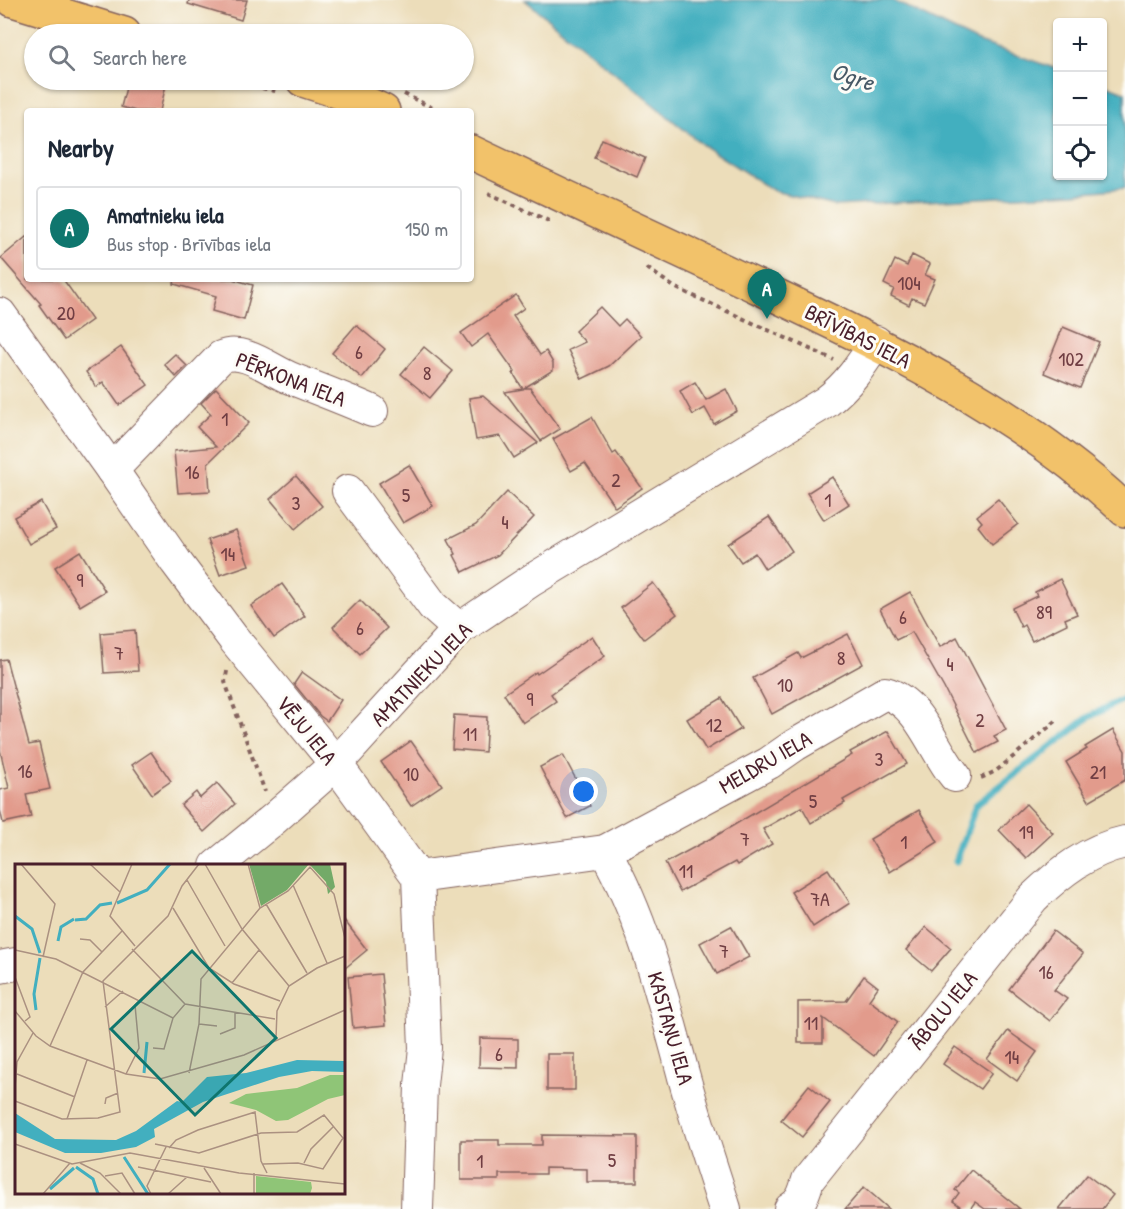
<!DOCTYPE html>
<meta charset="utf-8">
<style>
body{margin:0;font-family:"Patrick Hand",sans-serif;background:#f2f2f3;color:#1f2937}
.controls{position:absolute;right:18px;top:18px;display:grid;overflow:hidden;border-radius:6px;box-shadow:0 2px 4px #0004}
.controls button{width:54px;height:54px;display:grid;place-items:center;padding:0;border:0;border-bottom:2px solid #e0e1e3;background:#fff;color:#1f2937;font:30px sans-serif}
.you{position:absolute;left:584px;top:792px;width:21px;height:21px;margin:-15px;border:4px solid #fff;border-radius:50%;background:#1a73e8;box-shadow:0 0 0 9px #1a73e833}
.badge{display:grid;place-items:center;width:39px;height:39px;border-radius:50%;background:#0f766e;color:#fff;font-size:20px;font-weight:700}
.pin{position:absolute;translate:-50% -50px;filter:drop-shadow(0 2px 3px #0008)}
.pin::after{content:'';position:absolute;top:32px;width:21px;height:18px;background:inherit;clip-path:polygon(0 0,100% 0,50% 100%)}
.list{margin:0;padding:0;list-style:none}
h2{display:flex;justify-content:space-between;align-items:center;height:78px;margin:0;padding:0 24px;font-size:26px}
h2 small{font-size:20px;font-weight:400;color:#747a83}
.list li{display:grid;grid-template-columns:39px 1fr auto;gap:18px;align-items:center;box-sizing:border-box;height:84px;margin:0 12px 12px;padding:0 12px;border:2px solid #e0e1e3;border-radius:6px}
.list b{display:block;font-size:22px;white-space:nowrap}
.list p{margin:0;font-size:20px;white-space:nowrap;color:#747a83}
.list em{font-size:20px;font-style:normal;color:#747a83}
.icon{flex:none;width:33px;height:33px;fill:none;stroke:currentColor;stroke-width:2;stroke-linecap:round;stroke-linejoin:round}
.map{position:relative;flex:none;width:1125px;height:1209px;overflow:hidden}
.search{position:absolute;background:#fff;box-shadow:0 2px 4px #0004;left:24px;top:24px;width:450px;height:66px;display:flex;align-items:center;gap:15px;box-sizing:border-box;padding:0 21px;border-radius:33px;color:#747a83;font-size:22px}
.panel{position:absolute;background:#fff;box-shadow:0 2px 4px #0004;left:24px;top:108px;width:450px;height:174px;border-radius:6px}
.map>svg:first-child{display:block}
.water{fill:#42afbf;stroke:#466775;stroke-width:1.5}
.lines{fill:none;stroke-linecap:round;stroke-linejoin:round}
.stream{stroke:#42afbf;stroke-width:7}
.building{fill:#e29b8c}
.minor-casing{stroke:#83625d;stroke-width:34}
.major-casing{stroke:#83625d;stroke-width:36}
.path{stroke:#83625d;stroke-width:4;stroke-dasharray:4.5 4.5;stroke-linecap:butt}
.minor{stroke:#fff;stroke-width:32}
.major{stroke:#f2c26a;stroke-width:33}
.labels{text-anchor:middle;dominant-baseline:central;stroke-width:6;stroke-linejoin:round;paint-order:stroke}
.number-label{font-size:20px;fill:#703e43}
.street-label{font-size:22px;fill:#4a1f2b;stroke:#fdfcf7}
.water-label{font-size:24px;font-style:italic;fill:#475966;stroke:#fdfcf7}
.inset-river{fill:none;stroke:#42afbf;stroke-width:3}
.inset-road{fill:none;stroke:#ab9181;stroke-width:1.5}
.view{fill:#0f766e;fill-opacity:0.15;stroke:#0f766e;stroke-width:3}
.inset-edge{fill:none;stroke:#4a1f2b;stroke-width:3}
</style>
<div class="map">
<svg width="1125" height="1209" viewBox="0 0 1125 1209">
<rect width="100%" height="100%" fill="#fdfcf7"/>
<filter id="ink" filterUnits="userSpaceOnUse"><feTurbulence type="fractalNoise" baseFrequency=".0167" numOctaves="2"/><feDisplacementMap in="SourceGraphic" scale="12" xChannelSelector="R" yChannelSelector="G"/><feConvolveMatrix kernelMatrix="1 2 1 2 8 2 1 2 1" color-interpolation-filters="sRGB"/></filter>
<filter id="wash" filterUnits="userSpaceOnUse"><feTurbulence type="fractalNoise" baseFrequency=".008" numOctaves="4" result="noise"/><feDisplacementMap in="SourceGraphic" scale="24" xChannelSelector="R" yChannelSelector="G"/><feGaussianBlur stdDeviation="1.35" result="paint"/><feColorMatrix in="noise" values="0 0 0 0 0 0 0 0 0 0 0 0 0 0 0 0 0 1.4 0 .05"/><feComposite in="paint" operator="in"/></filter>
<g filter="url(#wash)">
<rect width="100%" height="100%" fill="#ecddba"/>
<path class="water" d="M525,0H892L976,41L1057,69L1058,176H1102L1103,84L1125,92V188L1074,193L835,206L774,191L704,146Z"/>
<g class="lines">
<path class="stream" d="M956,861L976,805L1089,717L1125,698"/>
</g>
<g id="blocks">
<g class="building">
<path d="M189,0H247L241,20L188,4Z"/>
<path d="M128,80H167L160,111H136L121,107Z"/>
<path d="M602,139L645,158L637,177L594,158Z"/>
<path d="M27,236V279H63L92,320L64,340L39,305L41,304L1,258Z"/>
<path d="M912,255L930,264L925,275L935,279L924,303L912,298L909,305L891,296L894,289L884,284L895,260L907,266Z"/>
<path d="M175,279H232L253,285L244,320L212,311L216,296L174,284Z"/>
<path d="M516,295L524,308L513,316L540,355L546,351L553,363V370L524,388H530L560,429L541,441L505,392L523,389L513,373L515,372L488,334L471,347L461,333Z"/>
<path d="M600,307L618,326L625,319L641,336L609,366L582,379L568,350L585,342L575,331Z"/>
<path d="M356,325L385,349L362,378L332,353Z"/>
<path d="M1063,327L1099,342L1080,388L1044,373Z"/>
<path d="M121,347L148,385L119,405L103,382L96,387L86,372Z"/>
<path d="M424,347L453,371L430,398L401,374Z"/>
<path d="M175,354L187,366L176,377L164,364Z"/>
<path d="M695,382L706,400L726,389L737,411L714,424L705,408L693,415L680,391Z"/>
<path d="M216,388L249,423L208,463L210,491L178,493L174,451L216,447L197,427L211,414L201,403Z"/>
<path d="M483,396L538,443L514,458L500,436L476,440L469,398Z"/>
<path d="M592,417L613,454L616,452L642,488L615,507L585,463L571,471L553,439Z"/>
<path d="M409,465L433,506L403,523L379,483Z"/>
<path d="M296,476L322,506L295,529L270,499Z"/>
<path d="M832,477L849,504L824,520L807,493Z"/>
<path d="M507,492L534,517L498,555L463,572L454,555L456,554L448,539L476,525Z"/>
<path d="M998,499L1018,524L992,544L978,526L982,522L977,516Z"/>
<path d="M41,502L56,529L29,544L14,517Z"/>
<path d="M769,517L792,551L765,569L755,553L741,562L728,544Z"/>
<path d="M236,530L249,565L220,575L207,540Z"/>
<path d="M80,551L105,591L80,606L55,567Z"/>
<path d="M1060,579L1077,614L1065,619L1067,624L1032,641L1024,625L1021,627L1012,608L1037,596L1035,592Z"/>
<path d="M653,583L677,614L644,639L621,608Z"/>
<path d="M282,584L305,616L274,638L251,606Z"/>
<path d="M910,592L940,647L957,637L1006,730L994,736L998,742L977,753L944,688L912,632L896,640L880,609Z"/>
<path d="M360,600L387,628L360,654L333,627Z"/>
<path d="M135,630L138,671L104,673L101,633Z"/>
<path d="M848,634L863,664L772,714L753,678L798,653L801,658Z"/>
<path d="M592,636L605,656L551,694L556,701L523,723L504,694L536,672L537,674Z"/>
<path d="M6,659L29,745L39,743L50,789L26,794L31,817L3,823L0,810V790L9,788L0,750V660Z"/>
<path d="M302,672L341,700L327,721L320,716L294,684Z"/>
<path d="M722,698L741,729L706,750L687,719Z"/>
<path d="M454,715L487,717L485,752L452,749Z"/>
<path d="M1113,730L1125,751V780L1089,801L1066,762L1087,749L1085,747Z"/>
<path d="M888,731L907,764L843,800L845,803L811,823L802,807L763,829L772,844L737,865L735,862L680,892L665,863L719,834L852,755L850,752Z"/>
<path d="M411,741L442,785L411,806L381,762Z"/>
<path d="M151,752L171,781L152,794L132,765Z"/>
<path d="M563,755L590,806L567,818L540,767Z"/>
<path d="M217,783L235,804L204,832L181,805L196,792L200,798Z"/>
<path d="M1026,804L1053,833L1026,858L999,830Z"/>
<path d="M919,810L938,842L890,872L870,839Z"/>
<path d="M828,869L850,903L813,927L791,892Z"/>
<path d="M344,920L367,950L344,969Z"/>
<path d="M731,926L749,957L717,974L700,943Z"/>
<path d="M926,927L951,948L931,971L906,950Z"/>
<path d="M1053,931L1083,954L1054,990L1067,999L1050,1021L1009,989Z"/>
<path d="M381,974L386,1025L353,1028L348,977Z"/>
<path d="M864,976L878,987L869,1000L898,1022L874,1056L823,1018V1043H798V1002L846,1001Z"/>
<path d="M1008,1031L1037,1052L1017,1081L987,1059Z"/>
<path d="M480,1038L518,1039V1068L479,1067Z"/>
<path d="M955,1047L992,1073L980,1089L943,1064Z"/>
<rect x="547" y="1054" width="28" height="36"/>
<path d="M809,1085L830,1102L802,1137L781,1120Z"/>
<path d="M542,1135L637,1136V1182H587V1169L545,1168V1174H499V1180H461V1140H499V1145H542Z"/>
<path d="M971,1170L1020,1209H985L975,1202L970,1209H964L953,1201L959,1193L955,1190Z"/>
<path d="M1087,1175L1113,1195L1102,1209H1059Z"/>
<path d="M864,1187L889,1209H845Z"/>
</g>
</g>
</g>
<g filter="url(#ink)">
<use href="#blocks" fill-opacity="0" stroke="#83625d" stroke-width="1.5"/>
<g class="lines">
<defs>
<g id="minor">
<path d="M0,314L112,470L176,562L233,638L336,764L418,877L425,1048L421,1085L417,1209"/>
<path d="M112,470L221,357C244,347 270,370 290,378C318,389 345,399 372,411"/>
<path d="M348,491L433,606L459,629"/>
<path d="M605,851C645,922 663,999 684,1077C696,1121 711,1165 725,1209"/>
<path d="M216,866L275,818L336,764L459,629L532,580L826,402C848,385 861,366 876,342"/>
<path d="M418,877L605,851L769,763L795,745L885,693C920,702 933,750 955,776"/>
<path d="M0,967L16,964"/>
<path d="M790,1209C802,1202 804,1193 808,1180L1033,898C1059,873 1088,850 1125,842"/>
</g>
<g id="major">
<path d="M13,0L124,34"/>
<path d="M303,80L346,94L383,111"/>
<path d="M471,152C565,197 660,241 754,285C885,347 1018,409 1125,510"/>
</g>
</defs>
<use href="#minor" class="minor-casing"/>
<use href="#major" class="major-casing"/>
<g class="path">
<path d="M227,80L279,92"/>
<path d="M404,94L439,111"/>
<path d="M488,193L551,222"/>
<path d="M647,268L674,287L834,360"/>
<path d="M227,671L225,682L265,792"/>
<path d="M981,778L996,771L1056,721"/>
</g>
<use href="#minor" class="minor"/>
<use href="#major" class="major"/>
</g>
</g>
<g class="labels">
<g class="number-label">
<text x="909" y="282">104</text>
<text x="66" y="312">20</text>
<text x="359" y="351">6</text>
<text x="1071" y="358">102</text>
<text x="427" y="372">8</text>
<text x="225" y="418">1</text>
<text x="192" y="471">16</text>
<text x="616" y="479">2</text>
<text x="406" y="494">5</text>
<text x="828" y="499">1</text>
<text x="296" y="502">3</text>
<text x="505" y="521">4</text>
<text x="228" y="553">14</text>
<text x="80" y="579">9</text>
<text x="1044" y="611">89</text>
<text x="903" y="616">6</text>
<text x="360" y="627">6</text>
<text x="119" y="652">7</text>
<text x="841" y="657">8</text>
<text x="950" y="663">4</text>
<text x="785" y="684">10</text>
<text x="530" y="698">9</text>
<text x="980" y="719">2</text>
<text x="714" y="724">12</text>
<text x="470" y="733">11</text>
<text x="879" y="758">3</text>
<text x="25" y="770">16</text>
<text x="1098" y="771">21</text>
<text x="411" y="773">10</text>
<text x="813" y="800">5</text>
<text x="1026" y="831">19</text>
<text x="745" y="838">7</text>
<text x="904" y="841">1</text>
<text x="686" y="870">11</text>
<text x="820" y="898">7A</text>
<text x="724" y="950">7</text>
<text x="1046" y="971">16</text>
<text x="811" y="1022">11</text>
<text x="499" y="1053">6</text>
<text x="1012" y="1056">14</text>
<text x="612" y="1159">5</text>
<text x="480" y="1160">1</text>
</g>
<g class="street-label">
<text transform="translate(858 336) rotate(27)">BRĪVĪBAS IELA</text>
<text transform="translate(291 379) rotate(21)">PĒRKONA IELA</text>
<text transform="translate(421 674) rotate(-46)">AMATNIEKU IELA</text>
<text transform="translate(307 730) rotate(51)">VĒJU IELA</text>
<text transform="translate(765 762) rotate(-30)">MELDRU IELA</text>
<text transform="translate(943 1010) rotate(-51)">ĀBOLU IELA</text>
<text transform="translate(671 1028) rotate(74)">KASTAŅU IELA</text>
</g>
<g class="water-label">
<text transform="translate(853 76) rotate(18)">Ogre</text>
</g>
</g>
<g transform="translate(15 864)">
<rect width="330" height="330" fill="#ecddba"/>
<path d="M315,211H330V231L313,235L273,256L261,257L241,246L214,239L231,230L282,224ZM241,312L296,318L297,324L295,330H241Z" fill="#8fc577"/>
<path d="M234,0H315L320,23L313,30L311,18L294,0L272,26L246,42Z" fill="#73aa68"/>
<path d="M282,196L329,197L330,208L297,207L264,213L188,238L139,265L140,273L121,283L86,289H50L0,268V249L40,275L101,276L121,267L162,237L167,238L192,213L231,209Z" fill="#42afbf"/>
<path class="inset-river" d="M102,39L132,26L155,0M0,52L17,65L25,89M60,56L71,55L85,41L97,39M43,77L46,63L59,55M21,146L19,130L25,94M129,209L132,178M109,293L133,330M61,303L78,315L83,330M35,325L59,304"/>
<path class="inset-road" d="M6,0L40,40L28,93M75,0L105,28M117,0L95,52L120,82M190,0L227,65L274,122M233,0L245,44M172,16L210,82M278,21L312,99M251,40L292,109M158,44L194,104L219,120L265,137M65,75L75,76L87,88M117,85L170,140L260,155M0,86L41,95L158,154M0,113L15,153L10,157M217,119L244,86M90,143L108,127M0,147L21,172L35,182L111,210L145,215L229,191L330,146M184,160L202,162M205,170L220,164V148M261,174L262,147L274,122L302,104L330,92M35,182L68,108L107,67M138,184L149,185L158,154L170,140M174,209L184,160L186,115L245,44L273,27L295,3L319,30L330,74M2,210L60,233M111,210L124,184L120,141L146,115M0,223L2,198L18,169M0,237L47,255L83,254L105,248L88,117L153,52L167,22L184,0M90,240L91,234L103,229M52,255L72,196M0,280L57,300L115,289L224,309L330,320M140,280L184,289L246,269L282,268L309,251L328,274L308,305L283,299L248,300M154,284L161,276L183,266L240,248L246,297L252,309M65,299L85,309L106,330M289,299L296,285L318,263M123,303L196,318M189,304L206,330M239,309V330M90,312L107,309L120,330M28,330L55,299M136,330L132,322L151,283M153,330L172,313"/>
<path class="view" d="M177,87L261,174L180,251L96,165Z"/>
<rect width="330" height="330" class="inset-edge"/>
</g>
</svg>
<div class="controls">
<button>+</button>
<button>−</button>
<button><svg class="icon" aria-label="locate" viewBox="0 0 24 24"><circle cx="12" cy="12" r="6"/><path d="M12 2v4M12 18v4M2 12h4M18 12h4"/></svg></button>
</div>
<div class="you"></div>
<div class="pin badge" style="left:767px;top:319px">A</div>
<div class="search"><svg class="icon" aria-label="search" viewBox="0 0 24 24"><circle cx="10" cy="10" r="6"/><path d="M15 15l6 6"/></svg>Search here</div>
<section class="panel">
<h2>Nearby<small></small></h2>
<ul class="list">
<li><span class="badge">A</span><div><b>Amatnieku iela</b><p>Bus stop · Brīvības iela</p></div><em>150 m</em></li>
</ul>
</section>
</div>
